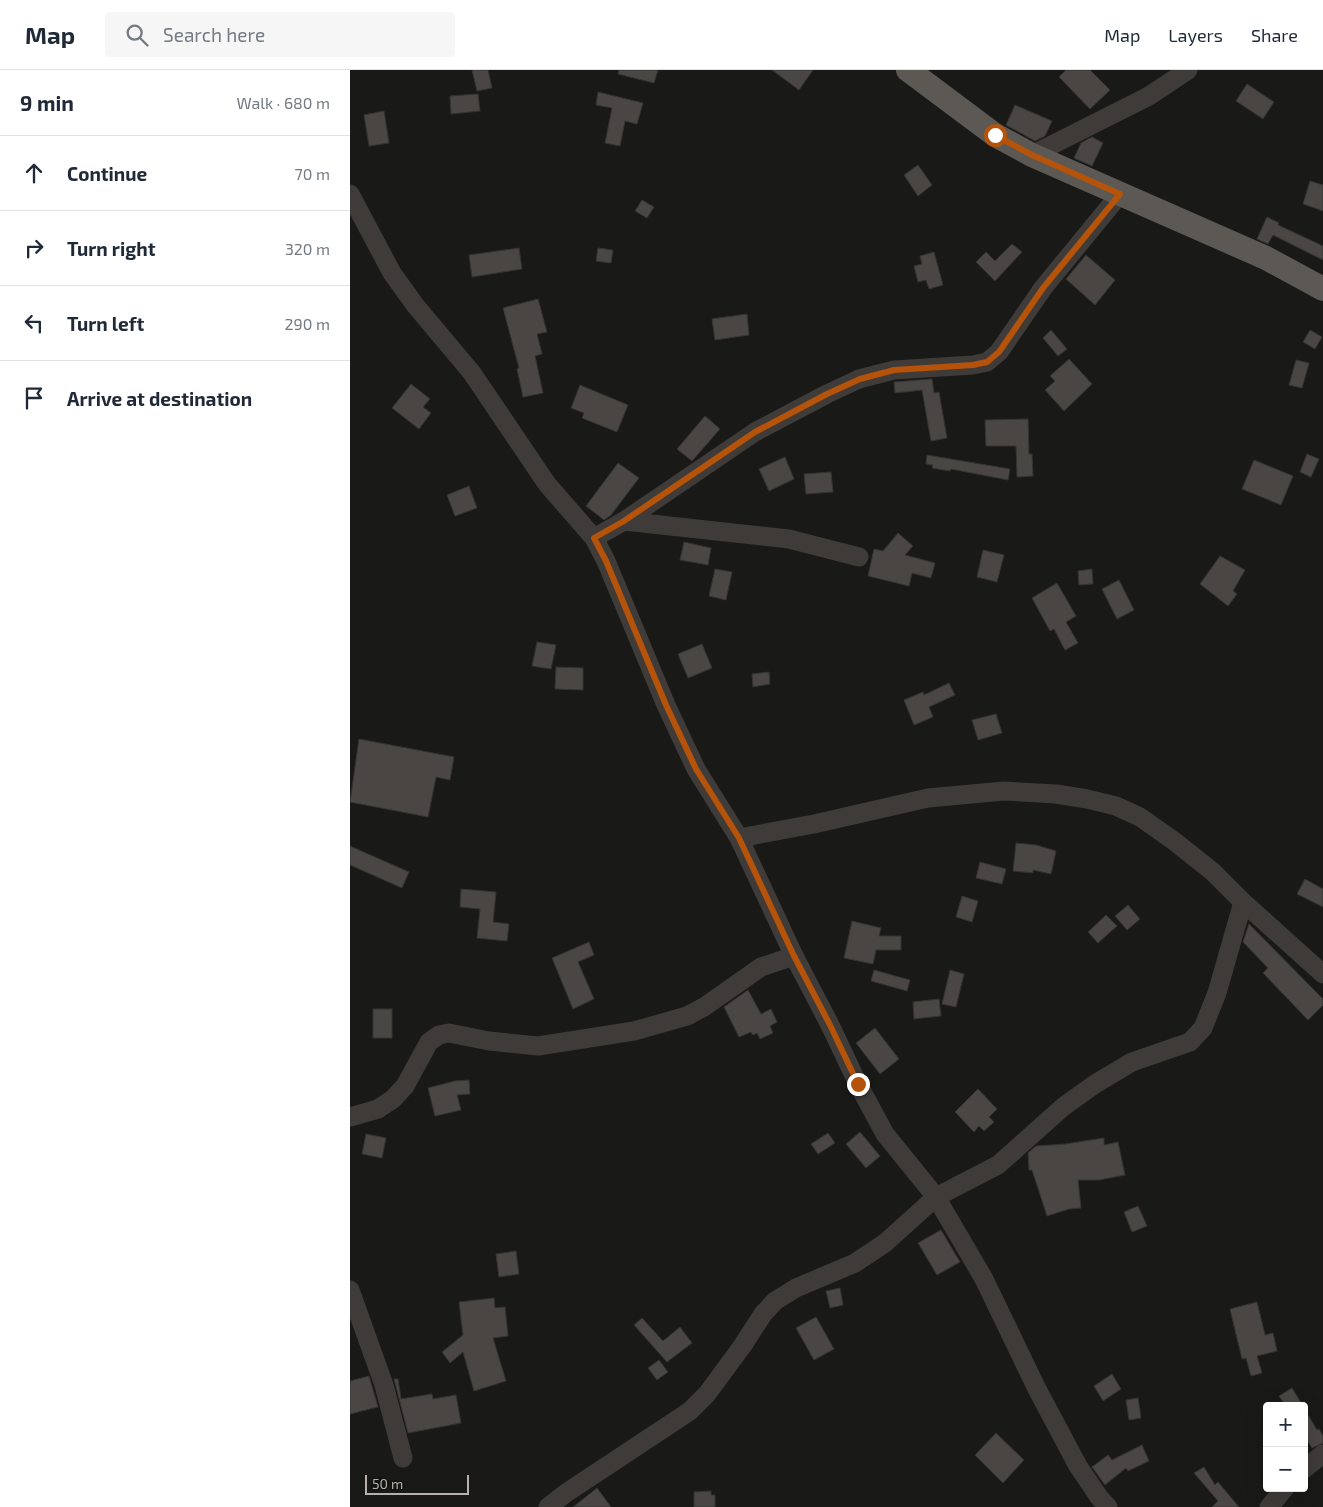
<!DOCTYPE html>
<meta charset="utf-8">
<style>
body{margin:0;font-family:"Exo 2",sans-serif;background:#f6f6f7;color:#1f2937}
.controls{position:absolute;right:15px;bottom:15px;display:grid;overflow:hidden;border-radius:5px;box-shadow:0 5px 20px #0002}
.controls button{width:45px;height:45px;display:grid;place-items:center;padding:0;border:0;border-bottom:1px solid #e0e1e3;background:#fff;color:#1f2937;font:25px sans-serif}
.scale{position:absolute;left:15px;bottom:12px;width:104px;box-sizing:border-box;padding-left:5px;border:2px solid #b8b0ab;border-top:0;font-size:14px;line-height:18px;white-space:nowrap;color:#b8b0ab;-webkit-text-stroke:4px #141412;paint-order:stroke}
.stop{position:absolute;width:15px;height:15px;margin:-11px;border:4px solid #b45309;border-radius:50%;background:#fff}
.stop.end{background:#b45309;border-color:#fff;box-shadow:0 1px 5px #0008}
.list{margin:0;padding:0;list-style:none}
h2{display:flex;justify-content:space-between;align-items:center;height:65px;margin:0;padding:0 20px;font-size:21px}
h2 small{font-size:16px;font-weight:400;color:#747a83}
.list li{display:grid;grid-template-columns:32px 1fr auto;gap:15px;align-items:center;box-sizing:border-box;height:75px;padding:0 20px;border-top:1px solid #e0e1e3}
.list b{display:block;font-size:19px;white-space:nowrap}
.list em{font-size:16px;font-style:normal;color:#747a83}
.icon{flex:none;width:28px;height:28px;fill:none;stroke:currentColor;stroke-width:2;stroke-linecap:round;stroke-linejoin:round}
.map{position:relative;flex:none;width:973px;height:1437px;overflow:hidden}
header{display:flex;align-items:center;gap:30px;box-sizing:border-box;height:70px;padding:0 25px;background:#fff;border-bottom:1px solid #e0e1e3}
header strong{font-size:24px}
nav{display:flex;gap:28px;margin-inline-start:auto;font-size:18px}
.search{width:350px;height:45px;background:#f6f6f7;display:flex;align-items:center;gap:12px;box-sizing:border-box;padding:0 18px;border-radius:5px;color:#747a83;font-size:19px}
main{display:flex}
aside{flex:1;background:#fff}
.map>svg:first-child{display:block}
.building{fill:#494644;stroke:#353432}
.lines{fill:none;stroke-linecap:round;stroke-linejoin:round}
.minor{stroke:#3e3b39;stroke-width:19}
.major{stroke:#5c5955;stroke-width:24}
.route{stroke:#b45309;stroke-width:6}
</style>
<header>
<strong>Map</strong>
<div class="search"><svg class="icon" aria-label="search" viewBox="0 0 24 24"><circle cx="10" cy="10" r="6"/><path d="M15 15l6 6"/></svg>Search here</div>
<nav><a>Map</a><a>Layers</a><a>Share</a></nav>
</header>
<main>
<aside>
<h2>9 min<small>Walk · 680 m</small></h2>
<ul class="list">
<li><svg class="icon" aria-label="ahead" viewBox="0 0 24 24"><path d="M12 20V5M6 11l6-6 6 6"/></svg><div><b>Continue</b></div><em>70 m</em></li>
<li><svg class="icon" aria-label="right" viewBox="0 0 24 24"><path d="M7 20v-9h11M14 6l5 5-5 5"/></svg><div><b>Turn right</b></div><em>320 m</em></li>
<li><svg class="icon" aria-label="left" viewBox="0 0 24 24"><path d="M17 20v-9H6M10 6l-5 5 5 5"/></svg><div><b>Turn left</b></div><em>290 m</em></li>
<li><svg class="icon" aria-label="arrive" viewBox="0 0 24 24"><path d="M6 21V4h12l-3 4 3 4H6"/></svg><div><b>Arrive at destination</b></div></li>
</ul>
</aside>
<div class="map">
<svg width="973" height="1437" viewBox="0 0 973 1437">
<rect width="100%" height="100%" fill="#191917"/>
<g class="building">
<path d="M122,0H138L142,18L127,21Z"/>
<path d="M269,0H308L304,13L268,4Z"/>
<path d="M422,0H463L449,20Z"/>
<path d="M716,0H740L760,20L740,39L709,7Z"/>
<path d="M897,14L924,32L913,49L886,31Z"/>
<path d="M248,22L293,33L287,54L275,51L270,76L255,73L262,38L246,35Z"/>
<path d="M128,24L130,41L101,44L100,26Z"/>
<path d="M665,35L702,51L695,66L685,71L656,55Z"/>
<path d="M34,41L39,73L19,76L14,45Z"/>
<path d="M742,67L753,73L742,96L724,88L731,73Z"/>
<path d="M568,95L582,115L568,126L554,105Z"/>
<path d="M960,111L973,115V141L953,134Z"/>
<path d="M292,130L304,137L297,148L285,141Z"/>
<path d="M917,147L929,153L928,155L973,176V190L923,165L918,174L907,169Z"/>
<path d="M662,174L672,182L645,211L626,192L636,182L645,191Z"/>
<path d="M169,178L172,199L122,207L119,185Z"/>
<path d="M248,178L263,180L261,193L246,191Z"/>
<path d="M584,182L593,215L579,219L576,210L568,212L564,196L572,194L570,186Z"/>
<path d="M736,185L765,210L745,235L716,209Z"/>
<path d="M188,229L197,262L187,264L192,284L185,286L193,323L173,327L167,299L169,298L153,238Z"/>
<path d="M397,244L399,265L365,270L362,249Z"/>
<path d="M701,260L717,279L708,286L693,268Z"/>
<path d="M960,260L972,267L965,279L953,272Z"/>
<path d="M719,289L742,314L714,341L695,320L705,311L700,306Z"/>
<path d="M946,290L959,293L952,318L939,315Z"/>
<path d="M582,309L584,323L589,322L597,368L581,371L572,320L545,323L544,312Z"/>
<path d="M61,314L80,329L73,337L81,343L69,359L42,338Z"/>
<path d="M230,315L278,335L267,362L232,348L234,343L221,338Z"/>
<path d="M355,346L370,359L342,391L327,379Z"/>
<path d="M678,349L679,384H682L683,406L667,407L666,376H636L635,350Z"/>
<path d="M957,384L969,389L961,407L950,402Z"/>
<path d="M577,385L660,399L658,410L601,399L600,401L582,398L583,395L576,394Z"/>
<path d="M435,387L444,409L419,421L409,399Z"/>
<path d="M904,390L943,406L931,435L892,419Z"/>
<path d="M268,393L289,408L261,445L254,450L236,436Z"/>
<path d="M481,402L483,422L456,424L454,404Z"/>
<path d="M119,416L127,438L105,446L97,425Z"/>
<path d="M548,463L563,476L555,485L585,493L581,508L562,503L559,516L518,506L524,479L533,481Z"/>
<path d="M334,472L361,478L358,495L330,490Z"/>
<path d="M633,480L654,485L647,512L627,507Z"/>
<path d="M870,486L895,500L883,521L887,524L878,536L850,514Z"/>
<path d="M365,499L382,502L376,530L359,526Z"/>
<path d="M742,499L743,514L729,515L728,501Z"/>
<path d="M769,510L784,540L767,549L752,519Z"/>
<path d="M707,513L726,546L716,552L728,573L715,580L704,559L700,561L682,528Z"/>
<path d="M187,572L206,575L201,599L182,596Z"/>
<path d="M352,574L362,598L338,608L328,584Z"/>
<path d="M206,597L233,598V620L205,619Z"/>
<path d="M419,602L420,614L403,617L402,604Z"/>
<path d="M599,613L605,625L579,637L583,647L564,655L554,630L573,622L574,625Z"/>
<path d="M646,644L652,663L628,670L622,650Z"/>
<path d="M9,669L104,687L100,710L86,707L78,747L0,732Z"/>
<path d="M666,773L686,775L706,781L701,804L683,800V803L663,801Z"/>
<path d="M0,776L59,802L52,818L0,795Z"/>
<path d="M630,792L656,799L652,814L626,808Z"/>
<path d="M955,809L973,819V837L947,824Z"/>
<path d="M111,819L146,822L143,852L159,854L157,871L127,868L130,839L110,837Z"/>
<path d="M612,826L628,831L622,852L606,847Z"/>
<path d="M778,835L790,849L777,860L765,846Z"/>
<path d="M756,845L767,856L748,873L738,862Z"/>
<path d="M502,851L531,858L529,866H551V880H526L523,894L494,888Z"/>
<path d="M899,854L973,929V935L958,950L913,903L918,898L893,872Z"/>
<path d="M239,872L244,885L228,892L244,929L223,939L202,888Z"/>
<path d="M524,900L560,910L557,921L521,911Z"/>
<path d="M600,900L614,904L606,937L592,934Z"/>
<path d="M398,920L411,944L421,939L427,952L420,956L423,963L410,969L407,963L403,965L401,962L389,967L374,937Z"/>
<path d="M589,929L591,946L564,949L563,932Z"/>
<rect x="23" y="939" width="19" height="29"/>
<path d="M525,958L549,989L530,1004L506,973Z"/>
<path d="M119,1010L120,1024L107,1025L111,1040L85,1046L78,1018L105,1011Z"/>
<path d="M628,1019L647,1039L639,1047L644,1052L634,1061L629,1056L624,1062L605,1042Z"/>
<path d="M510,1062L530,1086L516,1098L496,1074Z"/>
<path d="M478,1063L485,1073L468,1084L461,1074Z"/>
<path d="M16,1064L36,1068L32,1088L12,1084Z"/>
<path d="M754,1068V1075L768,1072L775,1105L749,1110H728L731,1138L719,1139L697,1146L682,1100H679L678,1083L686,1076L715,1074Z"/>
<path d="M788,1136L797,1156L782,1162L774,1142Z"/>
<path d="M591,1160L610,1192L587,1205L568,1173Z"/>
<path d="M166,1181L169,1204L149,1207L146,1184Z"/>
<path d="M490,1218L493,1235L480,1238L476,1221Z"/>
<path d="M144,1228L145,1238L155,1237L158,1266L143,1268L156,1311L124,1321L113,1282L100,1293L92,1282L113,1265L109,1232Z"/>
<path d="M907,1232L915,1265L923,1263L927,1281L907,1286L912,1303L901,1306L896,1288L892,1289L880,1239Z"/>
<path d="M466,1247L484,1279L464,1290L446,1258Z"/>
<path d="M292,1248L313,1271L330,1257L342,1273L317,1292L284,1255Z"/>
<path d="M309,1290L318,1302L307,1310L298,1298Z"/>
<path d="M762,1304L771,1319L753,1331L744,1316Z"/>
<path d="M19,1306L28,1337L0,1344V1311Z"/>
<path d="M44,1309H48L51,1329L82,1324L83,1329L106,1325L111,1353L58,1363Z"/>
<path d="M942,1318L953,1336H936L929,1326Z"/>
<path d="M788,1328L791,1348L779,1350L776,1330Z"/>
<path d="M954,1338L967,1360L969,1359L973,1366V1373L962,1378L954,1365Z"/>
<path d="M646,1363L674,1390L653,1413L625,1385Z"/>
<path d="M792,1375L799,1391L778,1401L776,1398L755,1415L742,1397L758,1385L762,1390Z"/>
<path d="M854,1397L865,1415L868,1412L889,1437H862L868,1431L844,1403Z"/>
<path d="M247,1418L261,1437H223Z"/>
<path d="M361,1421V1425H365V1437H344V1422Z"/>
</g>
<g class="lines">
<g class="minor">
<path d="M682,85L799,26L838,0"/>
<path d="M0,124L42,203L65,235L122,303L197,414L244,468L256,491L316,635L346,699L389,768L444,886L480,955L508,1014L535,1064L586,1127L634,1209L687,1319L728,1396L749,1427L758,1437"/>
<path d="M274,451L439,469L509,487"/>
<path d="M244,468L274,451L405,362L477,324L509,309L544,300L623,295L637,292L649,282L693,218L770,124"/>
<path d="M389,768L464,754L578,728L654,721L706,724L737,729L766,736L790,747L824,771L863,802L893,832L973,904"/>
<path d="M0,1047L28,1039L43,1029L55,1016L79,972L89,965L99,963L139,971L188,976L284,961L337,946L354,937L411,897L444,886"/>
<path d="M0,1220L34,1315L53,1388"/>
<path d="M954,1399L973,1384"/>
<path d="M198,1437L216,1423L340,1341L357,1324L393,1275L413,1244L425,1231L446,1218L505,1193L535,1173L586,1127L648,1095L713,1037L745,1014L782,992L840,972L853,958L867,923L893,832"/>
<path d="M919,1437L935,1418"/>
</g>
<path class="major" d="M558,0L645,65L682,85L916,188L973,219"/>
</g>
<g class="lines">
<path class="route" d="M508,1014L480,955L444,886L389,768L346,699L316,635L256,491L244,468L274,451L405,362L477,324L510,309L544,300L623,295L637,292L649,282L693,218L770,124L682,85L645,65"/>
</g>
</svg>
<div class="controls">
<button>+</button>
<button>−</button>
</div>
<div class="scale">50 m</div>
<div class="stop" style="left:645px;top:65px"></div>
<div class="stop end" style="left:508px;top:1014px"></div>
</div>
</main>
